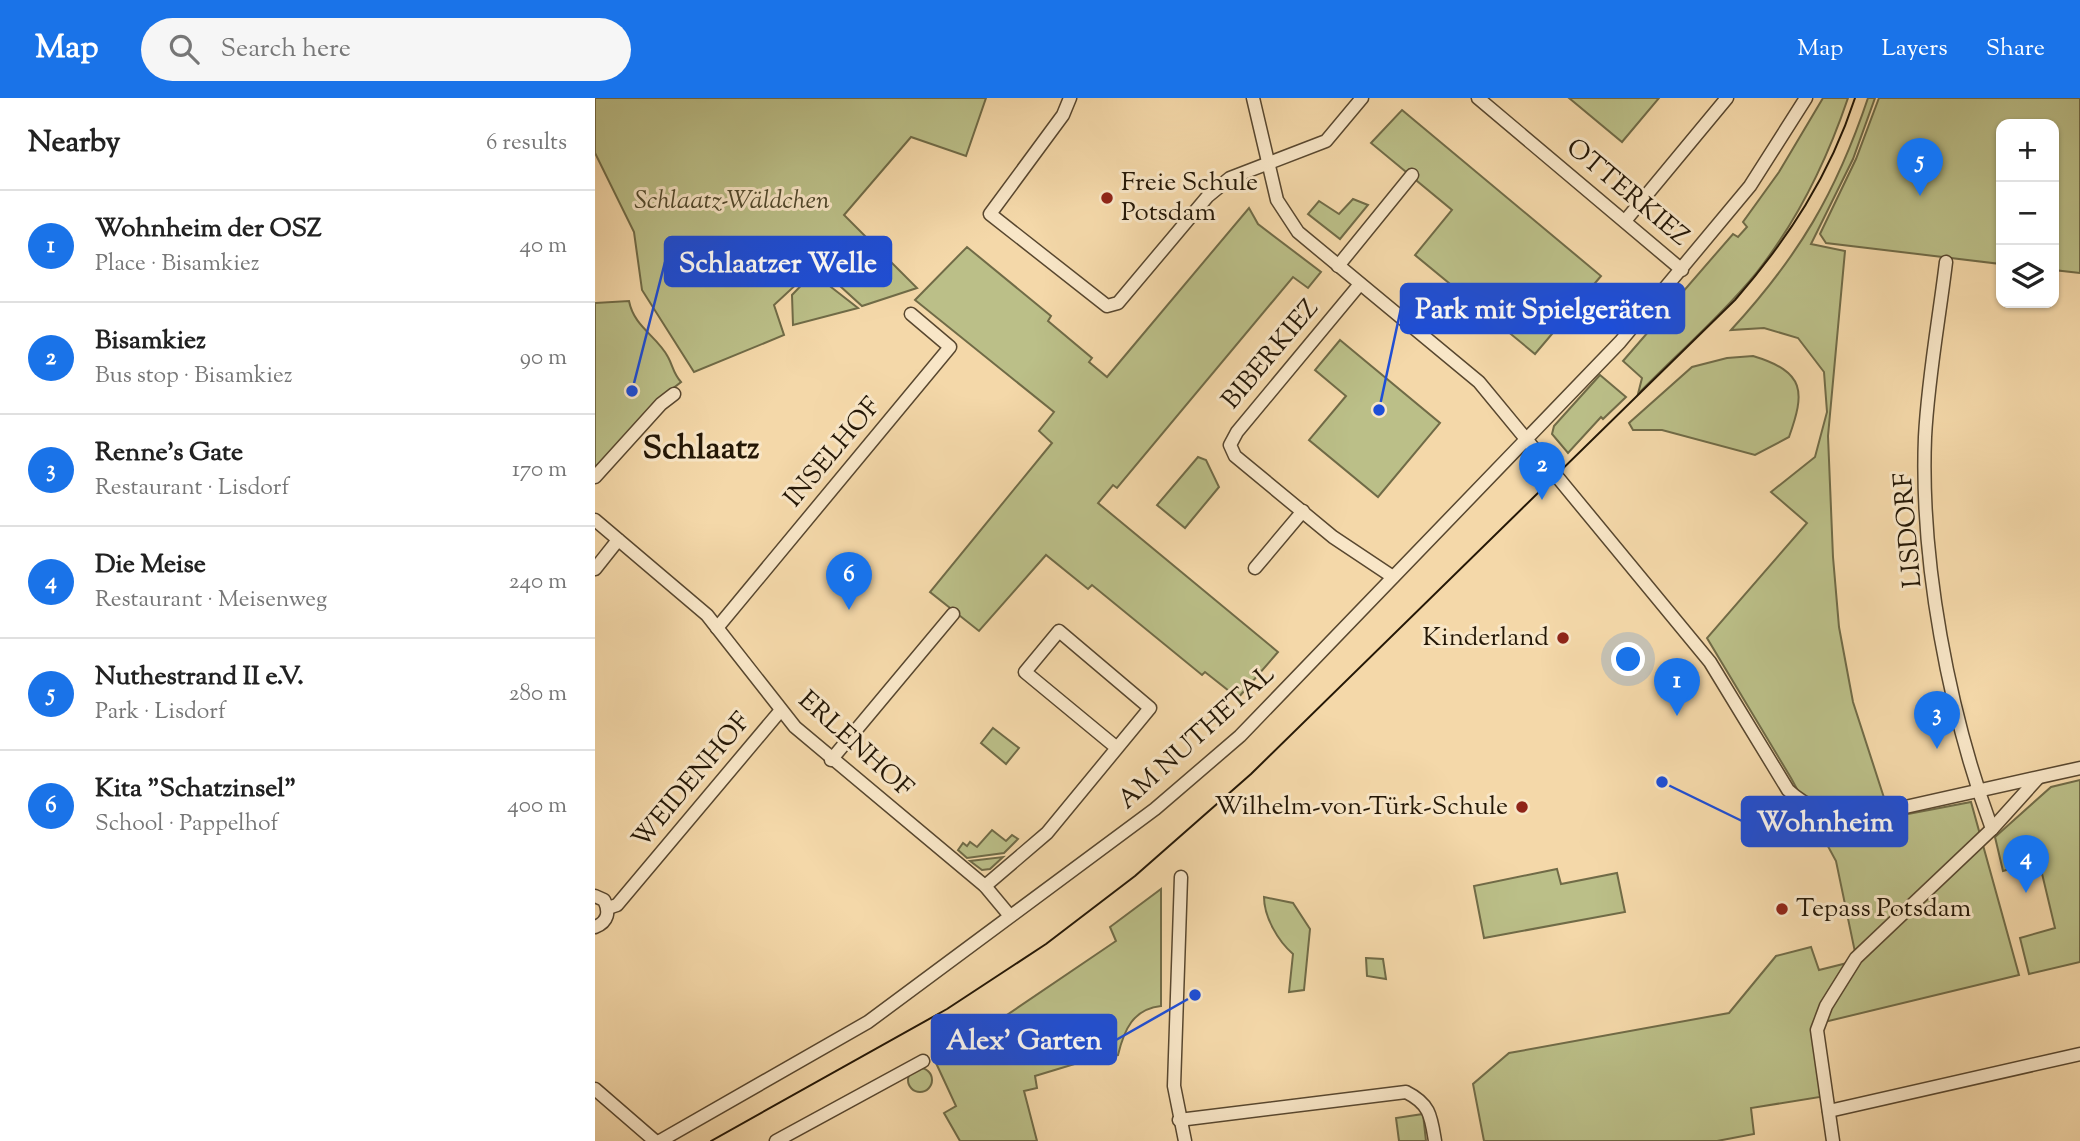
<!DOCTYPE html>
<meta charset="utf-8">
<style>
body{margin:0;font-family:"Sorts Mill Goudy",serif;background:#f6f6f6;color:#222}
.controls{position:absolute;right:21px;top:21px;display:grid;overflow:hidden;border-radius:14px;box-shadow:0 2px 5px #0004}
.controls button{width:63px;height:63px;display:grid;place-items:center;padding:0;border:0;border-bottom:2px solid #e0e0e0;background:#fff;color:#222;font:35px sans-serif}
.you{position:absolute;left:1034px;top:562px;width:24px;height:24px;margin:-18px;border:5px solid #fff;border-radius:50%;background:#1a73e8;box-shadow:0 0 0 10px #1a73e833}
.badge{display:grid;place-items:center;width:46px;height:46px;border-radius:50%;background:#1a73e8;color:#fff;font-size:23px;font-weight:700}
.pin{position:absolute;translate:-50% -58px;filter:drop-shadow(0 2px 4px #0008)}
.pin::after{content:'';position:absolute;top:37px;width:24px;height:21px;background:inherit;clip-path:polygon(0 0,100% 0,50% 100%)}
.list{margin:0;padding:0;list-style:none}
h2{display:flex;justify-content:space-between;align-items:center;height:91px;margin:0;padding:0 28px;font-size:30px}
h2 small{font-size:23px;font-weight:400;color:#767676}
.list li{display:grid;grid-template-columns:46px 1fr auto;gap:21px;align-items:center;box-sizing:border-box;height:112px;padding:0 28px;border-top:2px solid #e0e0e0}
.list b{display:block;font-size:26px;white-space:nowrap}
.list p{margin:0;font-size:23px;white-space:nowrap;color:#767676}
.list em{font-size:23px;font-style:normal;color:#767676}
.icon{flex:none;width:38px;height:38px;fill:none;stroke:currentColor;stroke-width:2;stroke-linecap:round;stroke-linejoin:round}
.map{position:relative;flex:none;width:1485px;height:1043px;overflow:hidden}
header{display:flex;align-items:center;gap:42px;box-sizing:border-box;height:98px;padding:0 35px;background:#1a73e8;color:#fff}
header strong{font-size:33px}
nav{display:flex;gap:38px;margin-inline-start:auto;font-size:24px}
.search{width:490px;height:63px;background:#f6f6f6;display:flex;align-items:center;gap:18px;box-sizing:border-box;padding:0 24px;border-radius:38px;color:#767676;font-size:26px}
main{display:flex}
aside{flex:1;background:#fff}
.map>svg:first-child{display:block}
.green{fill:#bbbf88;stroke:#706b47;stroke-width:2}
.lines{fill:none;stroke-linecap:round;stroke-linejoin:round}
.street-casing{stroke:#58472f;stroke-width:15}
.street{stroke:#f8e6c7;stroke-width:12}
.tram{stroke:#241706;stroke-width:2}
.poi-dot{fill:#8f2418;stroke:#f8e6c7;stroke-width:2.5}
.labels{text-anchor:middle;dominant-baseline:central;stroke-width:6;stroke-linejoin:round;paint-order:stroke}
.poi-label{font-size:26px;fill:#241706;stroke:#f8e6c7;text-anchor:start}
.street-label{font-size:26px;fill:#241706;stroke:#f8e6c7}
.park-label{font-size:26px;font-style:italic;fill:#51492d;stroke:#f8e6c7}
.district-label{font-size:33px;font-weight:bold;fill:#241706;stroke:#f8e6c7}
.leader{fill:none;stroke:#1d4ed8;stroke-width:2.5}
.callout-dot{fill:#1d4ed8;stroke:#f8e6c7;stroke-width:2.5}
.callout{fill:#1d4ed8;stroke:#1d4ed8;stroke-width:2.5}
.callout-label{font-size:28px;text-anchor:middle;font-weight:bold;fill:#fff}
</style>
<header>
<strong>Map</strong>
<div class="search"><svg class="icon" aria-label="search" viewBox="0 0 24 24"><circle cx="10" cy="10" r="6"/><path d="M15 15l6 6"/></svg>Search here</div>
<nav><a>Map</a><a>Layers</a><a>Share</a></nav>
</header>
<main>
<aside>
<h2>Nearby<small>6 results</small></h2>
<ul class="list">
<li><span class="badge">1</span><div><b>Wohnheim der OSZ</b><p>Place · Bisamkiez</p></div><em>40 m</em></li>
<li><span class="badge">2</span><div><b>Bisamkiez</b><p>Bus stop · Bisamkiez</p></div><em>90 m</em></li>
<li><span class="badge">3</span><div><b>Renne's Gate</b><p>Restaurant · Lisdorf</p></div><em>170 m</em></li>
<li><span class="badge">4</span><div><b>Die Meise</b><p>Restaurant · Meisenweg</p></div><em>240 m</em></li>
<li><span class="badge">5</span><div><b>Nuthestrand II e.V.</b><p>Park · Lisdorf</p></div><em>280 m</em></li>
<li><span class="badge">6</span><div><b>Kita &quot;Schatzinsel&quot;</b><p>School · Pappelhof</p></div><em>400 m</em></li>
</ul>
</aside>
<div class="map">
<svg width="1485" height="1043" viewBox="0 0 1485 1043">
<rect width="100%" height="100%" fill="#f4d8a9"/>
<filter id="stains"><feTurbulence type="fractalNoise" baseFrequency=".00286" numOctaves="4"/><feColorMatrix values="0 0 0 0 .2 0 0 0 0 .09 0 0 0 0 .02 0 0 0 .5 -.17"/></filter>
<radialGradient id="worn" r=".72"><stop offset=".6" stop-color="#630" stop-opacity="0"/><stop offset="1" stop-color="#630" stop-opacity=".3"/></radialGradient>
<g class="green">
<path d="M0,0H391L371,58L316,39L249,117L322,190L267,208L222,167L179,207L189,237L99,274L47,192L39,134L0,55Z"/>
<path d="M974,0H1064L1027,44Z"/>
<path d="M1228,0H1253C1232,62 1203,122 1162,174C1127,217 1082,256 1043,296L1047,280L1028,263L1138,136L1143,139L1152,129L1148,124L1184,74Z"/>
<path d="M1273,0H1280L1258,61L1216,146L1250,153L1233,338L1238,459L1244,529L1258,604L1292,709L1303,718L1376,704L1424,877L1221,926L1225,999L1156,1010L1159,1036L1122,1043H889L878,986L914,955L1134,915L1181,858L1216,849L1224,872L1252,865L1260,854L1241,763L1196,680L1112,540L1212,425L1176,394L1220,359L1232,314L1229,274L1203,240L1169,230L1136,232C1204,158 1241,95 1273,0Z"/>
<path d="M1284,0H1485V175L1459,172V26H1406V166L1231,145L1225,136L1261,61Z"/>
<path d="M807,12L1006,178L940,256L820,157L857,112L776,45Z"/>
<path d="M758,101L773,107L745,141L713,116L724,103L744,116Z"/>
<path d="M654,110L663,126L726,174L713,190L698,179L522,390L518,387L503,405L683,554L643,600L610,574L607,577L497,487L493,491L451,457L384,533L335,494L457,345L444,333L459,314L320,202L372,149L456,218L453,223L497,260L494,264L512,279Z"/>
<path d="M218,175L263,210L198,227L197,197Z"/>
<path d="M34,203C39,229 62,238 73,259C78,268 78,275 86,284L62,303L0,374V205Z"/>
<path d="M745,242L845,325L783,399L714,342L751,298L720,272Z"/>
<path d="M1158,258C1211,274 1210,294 1194,339L1160,357L1067,332H1038L1034,325L1097,269L1132,260Z"/>
<path d="M1005,277L1031,299L1008,321L1006,319L973,355L957,336L959,328Z"/>
<path d="M603,359L611,362L624,389L590,430L562,407Z"/>
<path d="M398,630L424,650L411,666L386,645Z"/>
<path d="M1485,682V864L1434,876L1425,840L1460,830L1444,763L1408,773L1400,739L1456,689Z"/>
<path d="M397,732L411,743L417,737L423,741L409,755L372,760L363,752L368,745L372,748L375,744L382,749Z"/>
<path d="M408,759L395,771L387,772L375,763Z"/>
<path d="M962,771L966,786L1022,775L1030,814L889,840L879,788Z"/>
<path d="M566,791V908C538,911 529,932 523,957L496,961L440,978L442,990L429,993L442,1043H365L349,1015L361,1008L341,965L521,843L515,829Z"/>
<path d="M669,799L698,805L715,831L709,892L694,894L698,856C683,843 669,819 669,799Z"/>
<path d="M771,860L788,861L791,881L772,878Z"/>
<circle cx="325" cy="982" r="12"/>
<path d="M828,1016L831,1043H804L801,1020Z"/>
</g>
<g class="lines">
<defs>
<g id="street">
<path d="M475,0L468,17L395,116L512,208L523,205L613,98L635,80L731,43L767,0"/>
<path d="M658,0L682,102L703,134L884,284L1115,564L1193,692C1213,711 1234,716 1261,720L1485,670"/>
<path d="M883,0L1087,172"/>
<path d="M1030,123L1132,0"/>
<path d="M1351,164C1344,222 1333,280 1330,339C1325,464 1354,614 1397,731"/>
<path d="M743,168L817,77"/>
<path d="M765,186L642,334L635,347L640,358L738,439L798,479"/>
<path d="M0,379L66,306L79,296"/>
<path d="M0,422L112,517L200,629L390,788L415,818"/>
<path d="M660,470L708,413"/>
<path d="M0,471L23,442"/>
<path d="M122,530L355,249L316,216"/>
<path d="M236,662L358,516"/>
<path d="M586,779L579,988L590,1043"/>
<path d="M390,788L452,735L555,610L464,533L430,574L522,650"/>
<path d="M0,798L9,802C15,814 13,824 0,829"/>
<path d="M13,810L22,807L186,612"/>
<path d="M0,991L60,1043"/>
<path d="M1234,1013L1485,956"/>
<path d="M584,1022L811,994C835,1006 836,1018 840,1043"/>
<path d="M65,1043L273,924L560,711L645,638L1025,244L1155,88L1211,0"/>
<path d="M181,1043L328,963"/>
<path d="M1238,1043L1222,932L1231,908L1261,860L1397,731L1443,680"/>
</g>
</defs>
<use href="#street" class="street-casing"/>
<use href="#street" class="street"/>
<path class="tram" d="M116,1043L352,911L451,846L540,778L656,676L1140,202C1193,141 1235,77 1260,0"/>
</g>
<g class="poi-dot">
<circle cx="512" cy="100" r="7"/>
<circle cx="968" cy="540" r="7"/>
<circle cx="927" cy="709" r="7"/>
<circle cx="1187" cy="811" r="7"/>
</g>
<g class="labels">
<g class="poi-label">
<text x="526" y="85">Freie Schule<tspan x="526" dy="30">Potsdam</tspan></text>
<text x="954" y="540" text-anchor="end">Kinderland</text>
<text x="913" y="709" text-anchor="end">Wilhelm-von-Türk-Schule</text>
<text x="1201" y="811">Tepass Potsdam</text>
</g>
<g class="street-label">
<text transform="translate(1032 95) rotate(40)">OTTERKIEZ</text>
<text transform="translate(676 257) rotate(-50)">BIBERKIEZ</text>
<text transform="translate(238 355) rotate(-50)">INSELHOF</text>
<text transform="translate(1314 432) rotate(-95)">LISDORF</text>
<text transform="translate(602 640) rotate(-42)">AM NUTHETAL</text>
<text transform="translate(260 647) rotate(42)">ERLENHOF</text>
<text transform="translate(97 683) rotate(-50)">WEIDENHOF</text>
</g>
<g class="park-label">
<text x="137" y="103">Schlaatz-Wäldchen</text>
</g>
<g class="district-label">
<text x="106" y="352">Schlaatz</text>
</g>
</g>
<path class="leader" d="M37 293L70 164M784 312L806 210M1067 684L1147 723M600 897L521 942"/>
<g class="callout-dot">
<circle cx="37" cy="293" r="7"/>
<circle cx="784" cy="312" r="7"/>
<circle cx="1067" cy="684" r="7"/>
<circle cx="600" cy="897" r="7"/>
</g>
<g class="callout">
<rect x="70" y="139" width="226" height="49" rx="7"/>
<rect x="806" y="186" width="283" height="49" rx="7"/>
<rect x="1147" y="699" width="165" height="49" rx="7"/>
<rect x="337" y="917" width="184" height="49" rx="7"/>
</g>
<g class="callout-label">
<text x="183" y="174">Schlaatzer Welle</text>
<text x="948" y="220">Park mit Spielgeräten</text>
<text x="1230" y="733">Wohnheim</text>
<text x="429" y="951">Alex' Garten</text>
</g>
<rect width="100%" height="100%" filter="url(#stains)"/>
<rect width="100%" height="100%" fill="url(#worn)"/>
</svg>
<div class="controls">
<button>+</button>
<button>−</button>
<button><svg class="icon" aria-label="layers" viewBox="0 0 24 24"><path d="M12 4l9 5-9 5-9-5zM3 14l9 5 9-5"/></svg></button>
</div>
<div class="you"></div>
<div class="pin badge" style="left:1082px;top:618px">1</div>
<div class="pin badge" style="left:947px;top:402px">2</div>
<div class="pin badge" style="left:1342px;top:651px">3</div>
<div class="pin badge" style="left:1431px;top:795px">4</div>
<div class="pin badge" style="left:1325px;top:98px">5</div>
<div class="pin badge" style="left:254px;top:512px">6</div>
</div>
</main>
